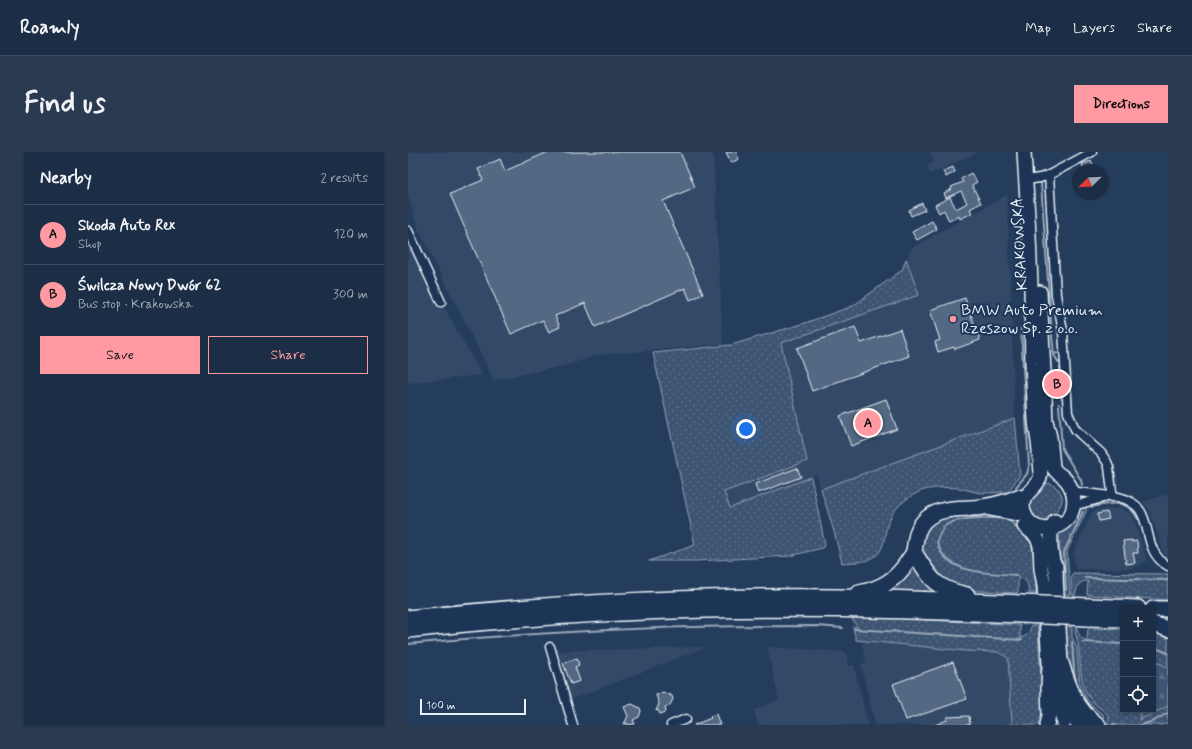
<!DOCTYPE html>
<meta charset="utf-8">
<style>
body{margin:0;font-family:Mynerve,sans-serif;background:#293a51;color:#f1f3f6}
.controls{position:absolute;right:12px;bottom:12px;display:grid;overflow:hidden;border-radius:0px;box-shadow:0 1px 3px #0004}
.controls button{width:36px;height:36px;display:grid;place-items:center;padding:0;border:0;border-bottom:1px solid #3a4a5f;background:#1c2e46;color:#f1f3f6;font:20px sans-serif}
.compass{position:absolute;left:664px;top:12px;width:36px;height:36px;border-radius:50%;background:#1c2e46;box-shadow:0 1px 3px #0004;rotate:246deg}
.scale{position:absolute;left:12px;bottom:10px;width:106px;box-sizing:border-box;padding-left:4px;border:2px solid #e8f1f8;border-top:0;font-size:11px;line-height:14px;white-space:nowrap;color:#e8f1f8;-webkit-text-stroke:3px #1d3557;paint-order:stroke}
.you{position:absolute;left:338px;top:277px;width:14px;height:14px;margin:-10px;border:3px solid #fff;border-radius:50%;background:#1a73e8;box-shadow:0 0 0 6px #1a73e833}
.badge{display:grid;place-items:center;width:26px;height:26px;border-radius:50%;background:#ff9aa2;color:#111;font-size:13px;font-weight:700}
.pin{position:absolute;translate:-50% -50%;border:2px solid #fff;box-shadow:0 1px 4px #0006}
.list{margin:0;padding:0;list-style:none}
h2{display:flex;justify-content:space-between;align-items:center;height:52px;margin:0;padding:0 16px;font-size:17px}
h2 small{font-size:13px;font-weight:400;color:#a0a8b3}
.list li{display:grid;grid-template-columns:26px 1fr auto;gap:12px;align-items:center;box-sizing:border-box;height:60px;padding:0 16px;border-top:1px solid #3a4a5f}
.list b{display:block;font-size:15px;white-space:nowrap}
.list p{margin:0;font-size:13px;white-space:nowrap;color:#a0a8b3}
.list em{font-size:13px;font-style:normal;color:#a0a8b3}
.actions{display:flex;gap:8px;padding:12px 16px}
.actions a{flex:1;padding:9px 0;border:1px solid #ff9aa2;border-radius:0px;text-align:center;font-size:14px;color:#ff9aa2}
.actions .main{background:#ff9aa2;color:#111}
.icon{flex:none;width:22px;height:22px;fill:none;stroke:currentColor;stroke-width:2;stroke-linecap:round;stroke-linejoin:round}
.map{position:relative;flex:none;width:760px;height:573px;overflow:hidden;border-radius:0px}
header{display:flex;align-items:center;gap:24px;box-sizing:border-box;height:56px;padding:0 20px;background:#1c2e46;border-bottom:1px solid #3a4a5f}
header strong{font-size:19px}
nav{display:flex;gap:22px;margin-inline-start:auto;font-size:14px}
.intro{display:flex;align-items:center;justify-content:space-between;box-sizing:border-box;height:96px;padding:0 24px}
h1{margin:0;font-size:28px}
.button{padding:10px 18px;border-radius:0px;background:#ff9aa2;color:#111;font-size:14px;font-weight:700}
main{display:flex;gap:24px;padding:0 24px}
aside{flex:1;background:#1c2e46;border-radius:0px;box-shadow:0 1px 3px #0004}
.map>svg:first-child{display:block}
.built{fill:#334a68}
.grass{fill:url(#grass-dots);stroke:#93a2b5}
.forest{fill:url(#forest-firs);stroke:#93a2b5}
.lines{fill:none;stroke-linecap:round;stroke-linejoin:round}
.stream{stroke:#99a8ba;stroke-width:2}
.building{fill:#536782;stroke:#e8f1f8}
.street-casing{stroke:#e8f1f8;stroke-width:11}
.primary-casing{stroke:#e8f1f8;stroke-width:16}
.highway-casing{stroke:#e8f1f8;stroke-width:18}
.street{stroke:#1d3557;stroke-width:8}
.primary{stroke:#1d3557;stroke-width:13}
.highway{stroke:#1d3557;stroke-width:15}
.highway-bridge-casing{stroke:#e8f1f8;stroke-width:18;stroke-linecap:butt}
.highway-bridge{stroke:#1d3557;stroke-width:15}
.poi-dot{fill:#ff9aa2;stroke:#1d3557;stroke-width:1.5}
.labels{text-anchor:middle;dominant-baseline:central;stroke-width:4;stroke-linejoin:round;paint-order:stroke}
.street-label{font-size:16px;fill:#e8f1f8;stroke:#1d3557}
.poi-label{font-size:16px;fill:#e8f1f8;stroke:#1d3557;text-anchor:start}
</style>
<header>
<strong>Roamly</strong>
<nav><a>Map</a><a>Layers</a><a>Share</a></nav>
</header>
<div class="intro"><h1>Find us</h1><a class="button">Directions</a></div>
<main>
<aside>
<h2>Nearby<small>2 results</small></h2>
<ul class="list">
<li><span class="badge">A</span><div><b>Skoda Auto Rex</b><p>Shop</p></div><em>120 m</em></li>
<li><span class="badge">B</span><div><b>Świlcza Nowy Dwór 62</b><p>Bus stop · Krakowska</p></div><em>300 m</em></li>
</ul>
<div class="actions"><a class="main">Save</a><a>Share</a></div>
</aside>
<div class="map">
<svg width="760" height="573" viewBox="0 0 760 573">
<defs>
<pattern id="grass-dots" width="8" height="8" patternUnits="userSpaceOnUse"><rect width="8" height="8" fill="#3e5472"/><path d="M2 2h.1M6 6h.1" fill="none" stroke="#5a6d87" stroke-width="1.8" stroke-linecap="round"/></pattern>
<pattern id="forest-firs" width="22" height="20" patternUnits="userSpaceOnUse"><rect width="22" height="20" fill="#3e5472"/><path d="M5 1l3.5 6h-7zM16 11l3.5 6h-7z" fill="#5a6d87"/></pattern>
</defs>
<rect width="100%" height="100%" fill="#253d5d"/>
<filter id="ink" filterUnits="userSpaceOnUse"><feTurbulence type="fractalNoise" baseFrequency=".025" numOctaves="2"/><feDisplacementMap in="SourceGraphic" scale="8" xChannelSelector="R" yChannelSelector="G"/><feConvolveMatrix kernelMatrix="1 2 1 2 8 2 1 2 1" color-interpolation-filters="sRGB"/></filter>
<g filter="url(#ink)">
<g class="built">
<path d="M0,0H305L315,192L190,203L159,213L86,228L10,77L0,43Z"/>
<path d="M522,0H571L522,22L519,14L526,10Z"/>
<path d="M599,43L607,266L413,337L409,323L322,356L316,340L399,309L373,191L511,143L498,107L505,95Z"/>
<path d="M0,91L74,223L0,231Z"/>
<path d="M760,342V405L756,401L741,357L735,350Z"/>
<path d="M714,356L725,364L739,409L722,417H667L666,400L684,360L689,358Z"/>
<path d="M453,489L558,499H590L600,506L604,573H467L453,512L458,510Z"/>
<path d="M298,495L162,548L148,499Z"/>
<path d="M359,495L438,500L441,514L446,513L460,573H350L346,558L371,548Z"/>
</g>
<g class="grass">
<path d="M498,107L511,143L373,191L399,309L316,340L322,356L403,325L417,393L414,396L382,404L288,409H241L287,393L245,201L323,193L394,172L445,154L494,118Z"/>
<path d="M607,266L612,323L600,340C592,340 583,341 575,341C567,341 559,337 551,336C539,335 519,335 509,341C498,346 485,357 481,369C475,381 479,399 464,406C456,411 443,410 434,411L427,383L413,337Z"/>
<path d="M636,331C642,331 646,333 650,337C662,351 645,360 639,371C629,369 617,361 622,349C625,343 632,337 636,331Z"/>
<path d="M678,354V360L659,399L662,443L654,442L651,383L653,380L669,359Z"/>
<path d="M559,361L600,362L607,367L612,377L628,389L632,441H621C620,434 620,430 614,426H610V441L555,438L527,424L514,399L513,391L517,378L527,368Z"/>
<path d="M506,412C512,421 517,432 526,439V441L478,440C491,435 500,424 506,412Z"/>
<path d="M665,421L760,422V448L679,443L680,429H678C670,430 669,436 667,443H664L663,424Z"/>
<path d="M447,464L612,473V486C619,484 622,481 623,474H634L635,568L632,573H604L600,506L590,500L558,499L448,488L445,475H449L444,467Z"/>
<path d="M658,475H664V485L669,496L672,531L679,547L689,558L695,562L696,565L694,572L683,564L662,528Z"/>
<path d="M667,476H669C670,481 672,486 677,488H679L680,476L715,477V558H745V479L760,482V571L753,573H699L701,565L700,563C696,559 692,556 688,553C670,535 674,519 671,497C670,489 667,484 667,476Z"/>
</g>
<path class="forest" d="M746,510L754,512L760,517V554L731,568L733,558H745V513Z"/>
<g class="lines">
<g class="stream">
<path d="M633,31L644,184L646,203L651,211"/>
<path d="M645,202L650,201"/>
<path d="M652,216L653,246"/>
<path d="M651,252L654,297L673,328L674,333"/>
<path d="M608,335L619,322L621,314L615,215L613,176"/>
<path d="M684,355C703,351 719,346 730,367"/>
<path d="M602,368L611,378"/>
<path d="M602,368C587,365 552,364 538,373C533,377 531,383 529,389C535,423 584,421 609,423"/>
<path d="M619,385L624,392L626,405"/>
<path d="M627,417L629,446"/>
<path d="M677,426L760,428"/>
<path d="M658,438L656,400L675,360"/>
<path d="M630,469L634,534"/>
<path d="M447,477L614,488"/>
<path d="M664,490L666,520L669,534"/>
<path d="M675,490L715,492"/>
<path d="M0,492C84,484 167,479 251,476C304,474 357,474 409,474L435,476"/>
<path d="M745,495L760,501"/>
<path d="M705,572L708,573"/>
<path d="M733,573L746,569L760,561"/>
</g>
</g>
<g class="building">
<path d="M140,0H272L287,35L255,49L295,142L282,148L277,136L187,175L177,151L147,164L152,175L141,180L135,168L103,182L42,42L75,28L70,17L92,7L97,19Z"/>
<path d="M318,0H328L331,7L323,11Z"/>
<path d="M683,9L686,16L676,18L674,12Z"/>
<path d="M545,15L547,20L538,25L535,19Z"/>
<path d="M563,21L569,30L564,33L573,51L562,57L564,61L552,67L551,64L541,69L536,58L531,61L527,53L542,45L548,57L559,51L553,39L538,46L536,41L544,37L543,35L555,30L553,27Z"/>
<path d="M514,51L517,58L503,64L501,58Z"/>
<path d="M524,69L529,77L509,88L504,80Z"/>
<path d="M557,146L572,188L547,197L546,195L530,200L527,190L532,188L522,158Z"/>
<path d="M447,175L453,191L492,177L501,204L404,239L389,196Z"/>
<path d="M478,247L489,277L443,294L432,264Z"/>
<path d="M389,316L393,325L350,341L347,332Z"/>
<path d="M699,360L701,367L691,369L689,362Z"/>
<path d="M724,388V390L729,389L730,401H725L727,411L718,412L715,389Z"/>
<path d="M169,506L171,513L167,515L172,529L163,532L155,511Z"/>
<path d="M545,510L559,547L498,568L485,532Z"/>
<path d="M255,540L264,544L265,547L262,553L257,555L258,560L252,562L250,558L248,559L251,552L248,543Z"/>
<path d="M224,552L232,556L233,559L231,565L225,568L227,572L219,573V571L216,572L220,564L216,555Z"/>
<path d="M308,562L312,573H286L303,566L302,564Z"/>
<path d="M561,564L562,573H527L539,568V565Z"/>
</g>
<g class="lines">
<defs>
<g id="street">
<path d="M641,23L648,143L655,179L660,261L667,277L673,283L693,301L699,310L701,315L704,340V345"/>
<path d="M618,28L632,26L641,23L684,0"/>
<path d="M0,79L33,150"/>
<path d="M662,339L710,345C752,354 728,396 760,414"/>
<path d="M665,354L695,346"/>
<path d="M142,495L165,573"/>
<path d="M263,573L278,567"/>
</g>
<g id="primary">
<path d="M616,0C618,36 621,73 622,109C624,143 623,178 624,212C625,231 626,250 627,269C628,280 631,291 631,302C632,310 634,320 632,326C627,340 611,341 616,360C623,382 651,381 662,364C669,351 666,335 655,325C651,322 647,320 645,315L642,285L638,269"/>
<path d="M632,140L637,242L638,276"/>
<path d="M647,369C639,383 644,407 648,422"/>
<path d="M616,374L628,384L632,393L633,417L636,433L641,512L640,536L641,563L639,573"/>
<path d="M648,414V422C649,453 652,483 653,514C653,533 649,553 656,571"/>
<path d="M657,553L660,563L672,573"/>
</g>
<g id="highway">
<path d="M582,356L609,361"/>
<path d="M506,400C523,427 526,436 559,443"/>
<path d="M451,441C473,437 488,428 500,409C502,406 505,403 506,399C508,387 508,377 517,368C533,353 556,358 575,355C587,353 599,350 610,345"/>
<path d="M681,454L730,456"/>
<path d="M745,457H760"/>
<path d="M0,466C143,451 287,443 431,445C492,446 553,449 613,451"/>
<path d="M680,466L715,467"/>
<path d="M745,472L760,477"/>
<path d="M0,478C99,467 199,460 298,458C403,456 508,458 613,463"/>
<path d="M652,508C660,533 667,558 690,573"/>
</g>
</defs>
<use href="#street" class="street-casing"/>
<use href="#primary" class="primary-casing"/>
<use href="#highway" class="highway-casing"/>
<use href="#street" class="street"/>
<use href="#primary" class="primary"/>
<use href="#highway" class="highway"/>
<defs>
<g id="highway-bridge">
<path d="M613,451L681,454"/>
<path d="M613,463L680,466"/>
</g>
</defs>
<use href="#highway-bridge" class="highway-bridge-casing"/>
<use href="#highway-bridge" class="highway-bridge"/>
</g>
</g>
<circle class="poi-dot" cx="545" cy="167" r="4"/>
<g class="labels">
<g class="street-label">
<text transform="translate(612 92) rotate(-93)">KRAKOWSKA</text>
</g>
<g class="poi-label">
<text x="553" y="158">BMW Auto Premium<tspan x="553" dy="18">Rzeszow Sp. z o.o.</tspan></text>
</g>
</g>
</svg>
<div class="controls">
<button>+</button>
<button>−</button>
<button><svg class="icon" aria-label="locate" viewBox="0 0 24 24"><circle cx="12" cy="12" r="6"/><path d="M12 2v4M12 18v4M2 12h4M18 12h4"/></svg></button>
</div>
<svg class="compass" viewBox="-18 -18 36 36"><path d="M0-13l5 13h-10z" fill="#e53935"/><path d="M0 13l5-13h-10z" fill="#a0a8b3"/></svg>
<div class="scale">100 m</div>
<div class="you"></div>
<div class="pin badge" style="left:460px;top:271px">A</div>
<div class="pin badge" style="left:649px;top:232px">B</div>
</div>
</main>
